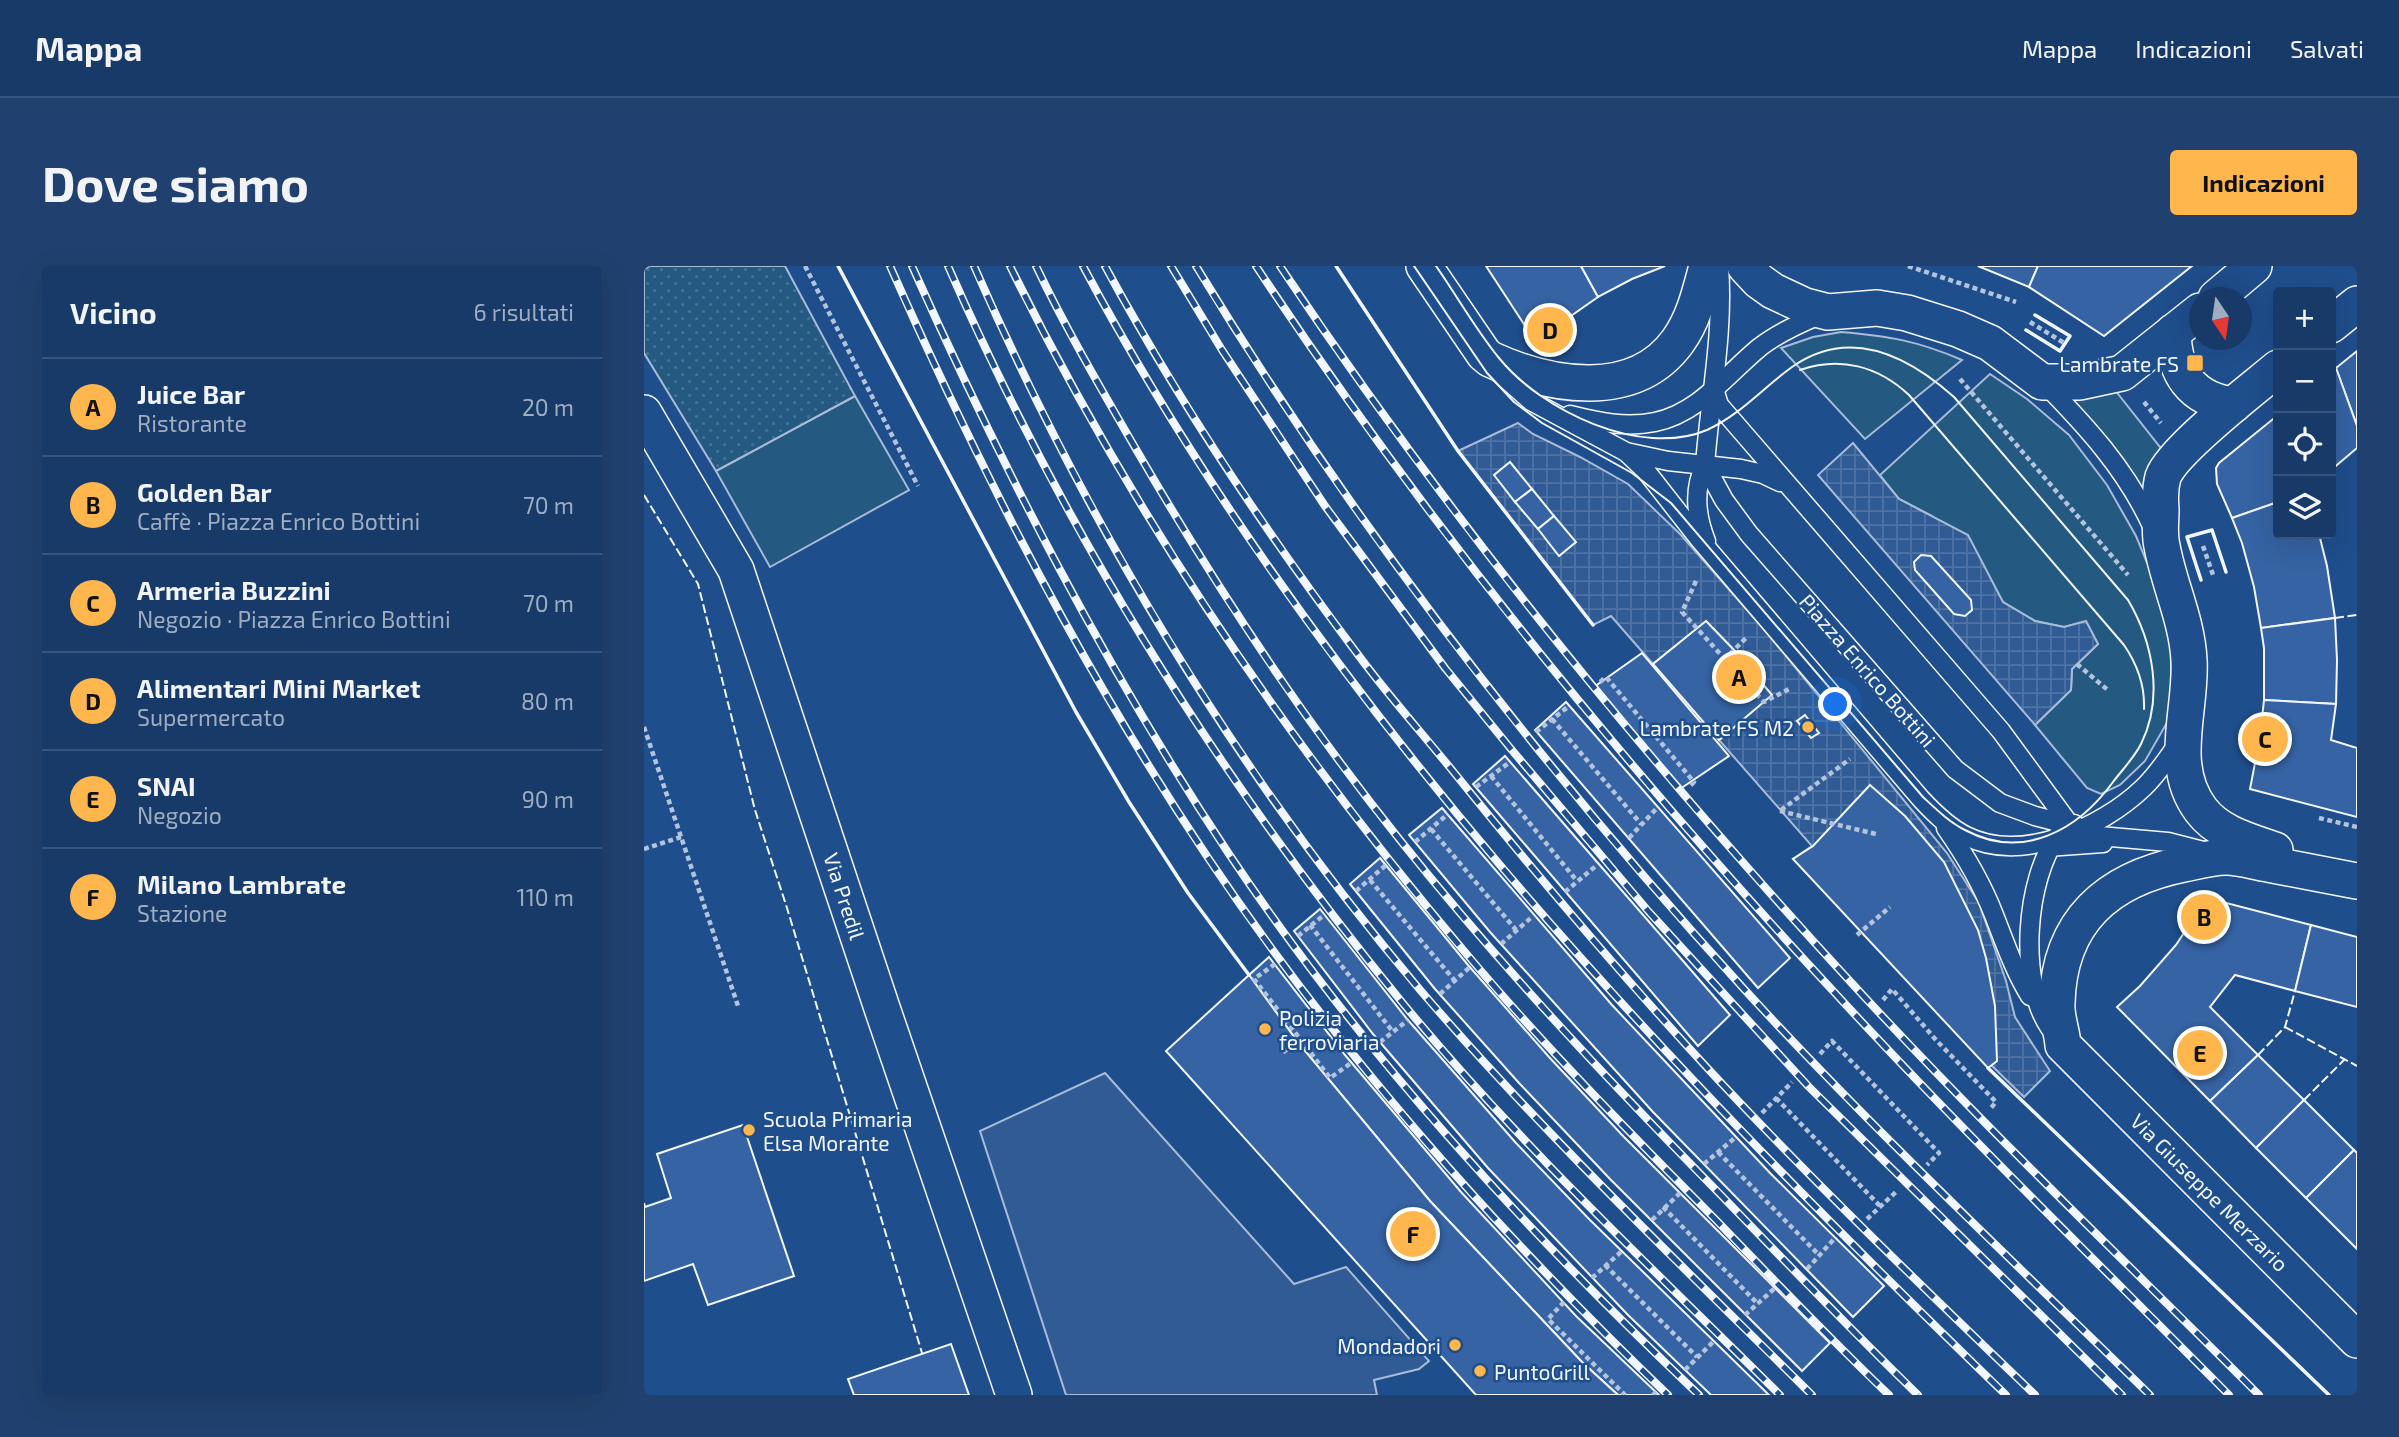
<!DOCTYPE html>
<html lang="it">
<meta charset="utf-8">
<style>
body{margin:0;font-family:"Exo 2",sans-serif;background:#20416f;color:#f1f3f6}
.controls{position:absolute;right:21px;top:21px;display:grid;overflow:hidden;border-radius:7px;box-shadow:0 7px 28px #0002}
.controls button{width:63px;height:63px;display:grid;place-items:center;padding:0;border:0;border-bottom:2px solid #36547d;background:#173a69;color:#f1f3f6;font:35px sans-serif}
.compass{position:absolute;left:1545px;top:21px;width:63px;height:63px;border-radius:50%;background:#173a69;box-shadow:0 7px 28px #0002;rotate:167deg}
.you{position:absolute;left:1192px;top:439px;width:24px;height:24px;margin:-18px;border:5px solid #fff;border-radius:50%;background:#1a73e8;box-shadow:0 0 0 10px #1a73e833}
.badge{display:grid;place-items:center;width:46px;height:46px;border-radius:50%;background:#ffb74d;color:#111;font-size:23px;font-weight:700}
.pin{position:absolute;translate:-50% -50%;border:4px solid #fff;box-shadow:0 2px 7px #0006}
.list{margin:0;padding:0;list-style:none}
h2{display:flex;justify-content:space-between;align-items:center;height:91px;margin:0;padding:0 28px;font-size:30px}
h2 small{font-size:23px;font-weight:400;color:#9eadc0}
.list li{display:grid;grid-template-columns:46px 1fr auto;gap:21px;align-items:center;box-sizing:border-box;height:98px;padding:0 28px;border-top:2px solid #36547d}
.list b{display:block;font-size:26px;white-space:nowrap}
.list p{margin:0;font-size:23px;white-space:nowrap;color:#9eadc0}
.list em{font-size:23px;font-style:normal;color:#9eadc0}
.icon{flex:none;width:38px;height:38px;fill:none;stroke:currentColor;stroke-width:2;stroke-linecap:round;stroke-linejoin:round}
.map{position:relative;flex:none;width:1713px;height:1129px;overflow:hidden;border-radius:7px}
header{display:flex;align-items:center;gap:42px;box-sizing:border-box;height:98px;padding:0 35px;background:#173a69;border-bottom:2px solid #36547d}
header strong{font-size:33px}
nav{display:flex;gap:38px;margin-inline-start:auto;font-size:24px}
.intro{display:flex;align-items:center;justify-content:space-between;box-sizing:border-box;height:168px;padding:0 42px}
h1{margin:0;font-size:49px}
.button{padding:18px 32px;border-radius:7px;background:#ffb74d;color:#111;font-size:24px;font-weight:700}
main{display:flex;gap:42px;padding:0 42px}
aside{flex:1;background:#173a69;border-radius:7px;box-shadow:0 7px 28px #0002}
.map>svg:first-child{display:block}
.green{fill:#245a82;stroke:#a8bbd7;stroke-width:2}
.park{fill:url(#park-dots);stroke:#a8bbd7;stroke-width:2}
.parking{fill:#305b95;stroke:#a8bbd7;stroke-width:2}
.plaza{fill:url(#plaza-grid);stroke:#a8bbd7;stroke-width:2}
.building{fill:#3563a3;stroke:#f2f6ff;stroke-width:2}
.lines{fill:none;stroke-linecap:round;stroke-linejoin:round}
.lane-casing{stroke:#f2f6ff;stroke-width:21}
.street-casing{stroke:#f2f6ff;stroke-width:38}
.path{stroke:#b3c4dc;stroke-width:4.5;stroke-dasharray:5 3.5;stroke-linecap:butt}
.lane{stroke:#1f4e8c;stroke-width:18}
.street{stroke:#1f4e8c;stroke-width:35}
.tram{stroke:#f2f6ff;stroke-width:2}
.rail-casing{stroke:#f2f6ff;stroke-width:8}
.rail{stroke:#1f4e8c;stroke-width:5;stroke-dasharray:16;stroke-linecap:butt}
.fence{stroke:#f2f6ff;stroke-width:2;stroke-dasharray:9 3.5;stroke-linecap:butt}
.wall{stroke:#f2f6ff;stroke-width:3.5}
.poi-dot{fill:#ffb74d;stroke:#1f4e8c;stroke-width:2.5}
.labels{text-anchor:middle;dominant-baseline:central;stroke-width:5;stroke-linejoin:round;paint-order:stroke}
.poi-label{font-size:21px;fill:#f2f6ff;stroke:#1f4e8c;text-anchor:end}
.street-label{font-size:21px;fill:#f2f6ff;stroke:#1f4e8c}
</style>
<header>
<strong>Mappa</strong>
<nav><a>Mappa</a><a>Indicazioni</a><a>Salvati</a></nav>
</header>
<div class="intro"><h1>Dove siamo</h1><a class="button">Indicazioni</a></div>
<main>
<aside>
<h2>Vicino<small>6 risultati</small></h2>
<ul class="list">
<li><span class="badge">A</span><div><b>Juice Bar</b><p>Ristorante</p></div><em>20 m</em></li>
<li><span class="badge">B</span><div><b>Golden Bar</b><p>Caffè · Piazza Enrico Bottini</p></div><em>70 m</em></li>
<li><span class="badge">C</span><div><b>Armeria Buzzini</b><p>Negozio · Piazza Enrico Bottini</p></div><em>70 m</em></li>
<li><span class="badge">D</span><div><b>Alimentari Mini Market</b><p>Supermercato</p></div><em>80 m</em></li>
<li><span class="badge">E</span><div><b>SNAI</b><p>Negozio</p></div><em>90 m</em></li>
<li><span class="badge">F</span><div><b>Milano Lambrate</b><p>Stazione</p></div><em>110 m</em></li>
</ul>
</aside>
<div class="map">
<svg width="1713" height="1129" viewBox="0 0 1713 1129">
<defs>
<pattern id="park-dots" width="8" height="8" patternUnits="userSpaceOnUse" patternTransform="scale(1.75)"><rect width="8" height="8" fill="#245a82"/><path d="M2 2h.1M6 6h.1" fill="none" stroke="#447295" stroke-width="1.8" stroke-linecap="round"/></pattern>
<pattern id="plaza-grid" width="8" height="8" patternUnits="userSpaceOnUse" patternTransform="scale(1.75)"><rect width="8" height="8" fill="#305b95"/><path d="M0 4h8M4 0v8" fill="none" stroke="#4e73a5"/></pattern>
</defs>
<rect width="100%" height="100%" fill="#1f4e8c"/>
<g class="green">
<path d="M1197,66C1245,70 1274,75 1318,94L1221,173L1137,82L1169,71Z"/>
<path d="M1346,108L1383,133L1425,169L1463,219L1492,270L1511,316L1527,381V435L1524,455L1501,495L1476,519L1457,528L1443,522L1391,459L1427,424L1428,403L1454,378L1442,356L1420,361L1391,355L1359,336L1288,250L1255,233L1236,209Z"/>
<path d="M1467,119L1519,185L1500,229L1465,175L1425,131Z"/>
<path d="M211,130L265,224L126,301L72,205Z"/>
</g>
<path class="park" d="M6,0H141L211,130L72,205L0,87V3Z"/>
<path class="parking" d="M461,807L650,1018L702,1001L785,1095L775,1103L730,1114L733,1129H422L336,865Z"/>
<g class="plaza">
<path d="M874,157L889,168L936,191L984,218L1037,269L1118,361L1303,587L1335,637L1362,715L1371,751L1406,805L1380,831L1307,760L1149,593L1168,580L1075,474L1127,429L1090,384L1062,355L1009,398L967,350L949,359L814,185Z"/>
<path d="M1209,177L1255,233L1324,269L1359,336L1391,355L1420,361L1442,355L1454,378L1428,403L1427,424L1391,459L1174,209Z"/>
</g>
<g class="building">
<path d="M842,0H937L954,31L891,75Z"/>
<path d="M937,0H1021L988,13L954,31Z"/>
<path d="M1334,0H1394L1385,21Z"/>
<path d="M1394,0H1548L1460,70L1385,21Z"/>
<path d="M1713,85V160L1692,102Z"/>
<path d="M1692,102L1713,160V182L1687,204V107Z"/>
<path d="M1634,149V236L1588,252L1573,218L1572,202L1575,197Z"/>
<path d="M866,196L888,223L871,236L850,209Z"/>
<path d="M888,223L910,250L894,263L871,236Z"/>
<path d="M1634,236V268H1675L1683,300L1691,352L1617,362L1610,321L1598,277L1588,252Z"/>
<path d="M910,250L932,276L915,290L894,263Z"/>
<path d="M1277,289L1287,290L1327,334L1328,344L1321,350L1310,348L1271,304L1270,296Z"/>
<path d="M1691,352L1693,394L1692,438L1620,434V382L1617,362Z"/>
<path d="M1062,355L1090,384L1128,429L1075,474L1009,398Z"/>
<path d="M998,387L1085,490L1036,523L950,421Z"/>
<path d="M1620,434L1692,438L1687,474L1713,482V551L1606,523L1616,471Z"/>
<path d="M922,436L1146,692L1114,722L891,464Z"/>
<path d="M1161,449L1175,467L1167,472L1153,455Z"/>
<path d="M861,490L1086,749L1054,780L829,518Z"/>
<path d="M1226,519L1261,550L1300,596L1334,664L1342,692L1351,740L1353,795L1344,802L1149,593L1169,580Z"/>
<path d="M798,542L968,739L1127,908L1240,1020L1209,1051L1009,846L846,666L765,569Z"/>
<path d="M736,592L824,699L905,791L980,871L1186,1077L1158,1105L966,913L875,817L791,723L706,618Z"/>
<path d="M1563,632L1667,659L1651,725L1591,709L1566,741L1614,789L1566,835L1473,741L1496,720L1532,679Z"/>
<path d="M676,643L763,753L872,877L945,953L1125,1129H1067L984,1049L844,902L729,768L650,665Z"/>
<path d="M1667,659L1713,671V741L1651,725Z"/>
<path d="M625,691L701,789L817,926L932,1050L1015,1129H974L938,1096L786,935L656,779L605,709Z"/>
<path d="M605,709L656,779L786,935L938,1096L974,1129H832L522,785Z"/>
<path d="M1614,789L1660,834L1612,882L1566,835Z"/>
<path d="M1660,834L1710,884L1662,932L1612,882Z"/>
<path d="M99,859L150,1010L64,1039L49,998L0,1015V937L1,941L27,932L13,888Z"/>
<path d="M1710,884L1713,887V983L1662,932Z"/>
<path d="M307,1078L325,1129H210L204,1113Z"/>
</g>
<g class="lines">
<defs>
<g id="lane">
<path d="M853,105L887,135L982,186L1024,195L1097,203L1119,208L1136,216"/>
<path d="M1399,116C1442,160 1482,203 1508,260"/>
<path d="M1070,123L1075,139L1357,465L1426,559L1444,569L1524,576L1563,586"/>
<path d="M926,149C954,156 982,162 1011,156C1055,147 1083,108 1116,81C1134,67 1156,57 1178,48"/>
<path d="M982,186L1002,205L1056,274L1277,533C1290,547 1304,561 1322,570C1378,598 1457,562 1499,522C1513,509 1524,492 1535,476"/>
<path d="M1061,199L1080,234L1105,268L1311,503L1356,537L1391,550L1426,559L1430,558"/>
<path d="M1062,275C1052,250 1049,224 1061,199C1066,132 1080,67 1075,0"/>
<path d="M1302,562C1321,589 1338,618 1350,649C1361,677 1370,704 1386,730"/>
<path d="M1403,581L1459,577"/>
<path d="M1406,762C1374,716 1381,612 1415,568"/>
</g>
<g id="street">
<path d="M780,0L840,88L846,93C905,120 990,136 1034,75C1050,53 1056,26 1063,0"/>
<path d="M1101,0L1115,15L1129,25L1161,40L1184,46L1233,42L1263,47L1314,63L1346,77L1398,116H1436L1478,107L1556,45"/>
<path d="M1572,32L1610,0"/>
<path d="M1687,59L1713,38"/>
<path d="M1529,66C1530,107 1547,133 1589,139"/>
<path d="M0,147L92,304L238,742L370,1129"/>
<path d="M1631,584C1605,575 1574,567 1557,544C1523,499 1548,444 1545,394C1543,354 1525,319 1518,280C1515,268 1517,255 1517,243C1516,232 1516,222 1519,211C1529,184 1609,123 1634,102"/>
<path d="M1713,615C1683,609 1654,604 1624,598C1611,596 1596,591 1582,591C1569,591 1554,595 1540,598C1464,613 1415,655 1413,737C1412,752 1418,764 1419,779L1713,1074"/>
</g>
</defs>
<use href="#lane" class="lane-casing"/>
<use href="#street" class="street-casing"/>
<g class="path">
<path d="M161,0L274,220"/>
<path d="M1264,0L1372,36"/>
<path d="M1386,56L1420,77"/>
<path d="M1316,113L1484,309"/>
<path d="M1500,136L1517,157"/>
<path d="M1559,280L1569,309"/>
<path d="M1052,315L1038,346L1120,436L1147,422"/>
<path d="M1080,394L1102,372"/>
<path d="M1433,398L1465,425"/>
<path d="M956,416L962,411L1050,516L1046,520"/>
<path d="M908,453L997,558"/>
<path d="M0,461L94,740"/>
<path d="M892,466L925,440"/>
<path d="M847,510L933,615"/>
<path d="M832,521L866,496"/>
<path d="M1137,544L1206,493"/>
<path d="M1136,545L1232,568"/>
<path d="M1675,552L1713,561"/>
<path d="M787,563L872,664"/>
<path d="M985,572L1013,542"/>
<path d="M771,576L804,548"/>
<path d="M0,583L37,571"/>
<path d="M726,614L811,715"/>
<path d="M712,625L742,599"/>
<path d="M921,626L953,599"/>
<path d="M666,659L749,766"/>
<path d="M1213,669L1246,641"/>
<path d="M654,670L680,649"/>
<path d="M857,678L889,650"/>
<path d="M631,698L610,713L686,812L707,797"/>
<path d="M796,728L826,701"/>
<path d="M1239,734L1248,723L1292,774L1352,836L1346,843"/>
<path d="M736,776L764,754"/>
<path d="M639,783L643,788"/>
<path d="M1176,788L1188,775L1295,887L1283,899"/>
<path d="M1132,832L1236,940"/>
<path d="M1118,847L1148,816"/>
<path d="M1074,886L1174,988"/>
<path d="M1060,898L1092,871"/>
<path d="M1019,941L1114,1038"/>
<path d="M1223,953L1254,924"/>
<path d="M1008,954L1036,927"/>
<path d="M961,999L1053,1091"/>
<path d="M1163,1003L1191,972"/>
<path d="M948,1012L978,985"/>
<path d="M920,1036L904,1053L981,1129"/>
<path d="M1101,1049L1131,1022"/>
<path d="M1041,1104L1070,1075"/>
<path d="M1009,1129L1012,1126"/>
</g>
<use href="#lane" class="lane"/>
<use href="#street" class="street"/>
<g class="tram">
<path d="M770,0L843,107L870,136L898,157L988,207L1027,237L1279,531C1292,543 1305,556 1321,564C1379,595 1434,564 1469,516C1478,504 1490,492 1497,478C1520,432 1509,376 1484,334L1310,131C1264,90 1206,60 1148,101C1120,121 1096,149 1063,164C997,192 898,145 855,92C832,64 813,30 792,0"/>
<path d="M1156,104C1196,90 1234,100 1265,129L1480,379C1493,398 1501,420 1500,443"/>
</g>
<defs>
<g id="rail">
<path d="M246,0C351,238 474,473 628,683C746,844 880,991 1024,1129"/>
<path d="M268,0C359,203 461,402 585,588C718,787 882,965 1055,1129"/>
<path d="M304,0C421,267 573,510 757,735C873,876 1007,1001 1136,1129"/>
<path d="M330,0C444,260 593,508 777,725C899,867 1035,997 1168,1129"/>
<path d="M366,0C487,246 643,476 820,685C899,779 986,867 1072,954C1129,1013 1185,1072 1245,1129"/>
<path d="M392,0C423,65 460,128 496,190C574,324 659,453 756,574C854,697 961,811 1071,923C1138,992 1205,1062 1274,1129"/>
<path d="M439,0C669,430 1015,793 1362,1129"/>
<path d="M461,0C533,133 624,269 715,390C744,429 777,466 808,504C891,607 977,709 1067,806C1171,918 1281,1023 1391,1129"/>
<path d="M527,0L578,84L681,240L801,402L867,483L1005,646L1165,821L1478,1129"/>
<path d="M552,0C710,260 895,498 1100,723C1229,864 1369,995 1506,1129"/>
<path d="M612,0C783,259 980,500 1191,727C1318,865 1453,996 1585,1129"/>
<path d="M636,0C805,253 997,488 1203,712C1335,856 1477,991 1615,1129"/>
</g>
</defs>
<use href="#rail" class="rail-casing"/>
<use href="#rail" class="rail"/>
<g class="fence">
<path d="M0,229L54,318L111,544L143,642L278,1087"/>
<path d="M1691,352L1713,349"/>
<path d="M1641,761L1713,800"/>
<path d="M1614,789L1641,761L1651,725"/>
<path d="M1660,834L1701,793"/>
</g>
<g class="wall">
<path d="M194,0L432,446L485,536L544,627L605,709"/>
<path d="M692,0L814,185L949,359"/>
<path d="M1382,64L1416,85L1426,70L1391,49"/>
<path d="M1557,314L1543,271L1568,264L1582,306"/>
<path d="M1344,802L1685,1129"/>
</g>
</g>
<g class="poi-dot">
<rect x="1542" y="88" width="18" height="18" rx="3.5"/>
<circle cx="1164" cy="461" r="7"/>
<circle cx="621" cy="763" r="7"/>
<circle cx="105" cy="864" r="7"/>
<circle cx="811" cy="1079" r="7"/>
<circle cx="836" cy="1105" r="7"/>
</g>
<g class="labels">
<g class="poi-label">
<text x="1535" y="97">Lambrate FS</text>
<text x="1150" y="461">Lambrate FS M2</text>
<text x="635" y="751" text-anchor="start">Polizia<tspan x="635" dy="24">ferroviaria</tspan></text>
<text x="119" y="852" text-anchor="start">Scuola Primaria<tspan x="119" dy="24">Elsa Morante</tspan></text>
<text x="797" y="1079">Mondadori</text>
<text x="850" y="1105" text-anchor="start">PuntoGrill</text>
</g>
<g class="street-label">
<text transform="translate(1224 404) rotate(49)">Piazza Enrico Bottini</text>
<text transform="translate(201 630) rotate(72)">Via Predil</text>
<text transform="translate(1566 926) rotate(45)">Via Giuseppe Merzario</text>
</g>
</g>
</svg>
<div class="controls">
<button>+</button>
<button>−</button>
<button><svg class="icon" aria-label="locate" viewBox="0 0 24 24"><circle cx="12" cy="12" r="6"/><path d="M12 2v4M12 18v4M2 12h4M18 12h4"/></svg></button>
<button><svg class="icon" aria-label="layers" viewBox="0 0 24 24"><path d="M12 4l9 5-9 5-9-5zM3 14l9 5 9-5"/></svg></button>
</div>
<svg class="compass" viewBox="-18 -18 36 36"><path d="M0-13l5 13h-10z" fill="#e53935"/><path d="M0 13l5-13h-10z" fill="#9eadc0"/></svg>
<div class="you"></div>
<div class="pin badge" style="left:1095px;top:411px">A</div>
<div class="pin badge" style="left:1560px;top:651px">B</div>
<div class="pin badge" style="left:1621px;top:473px">C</div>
<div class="pin badge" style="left:906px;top:64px">D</div>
<div class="pin badge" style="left:1556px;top:787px">E</div>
<div class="pin badge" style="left:769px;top:968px">F</div>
</div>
</main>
